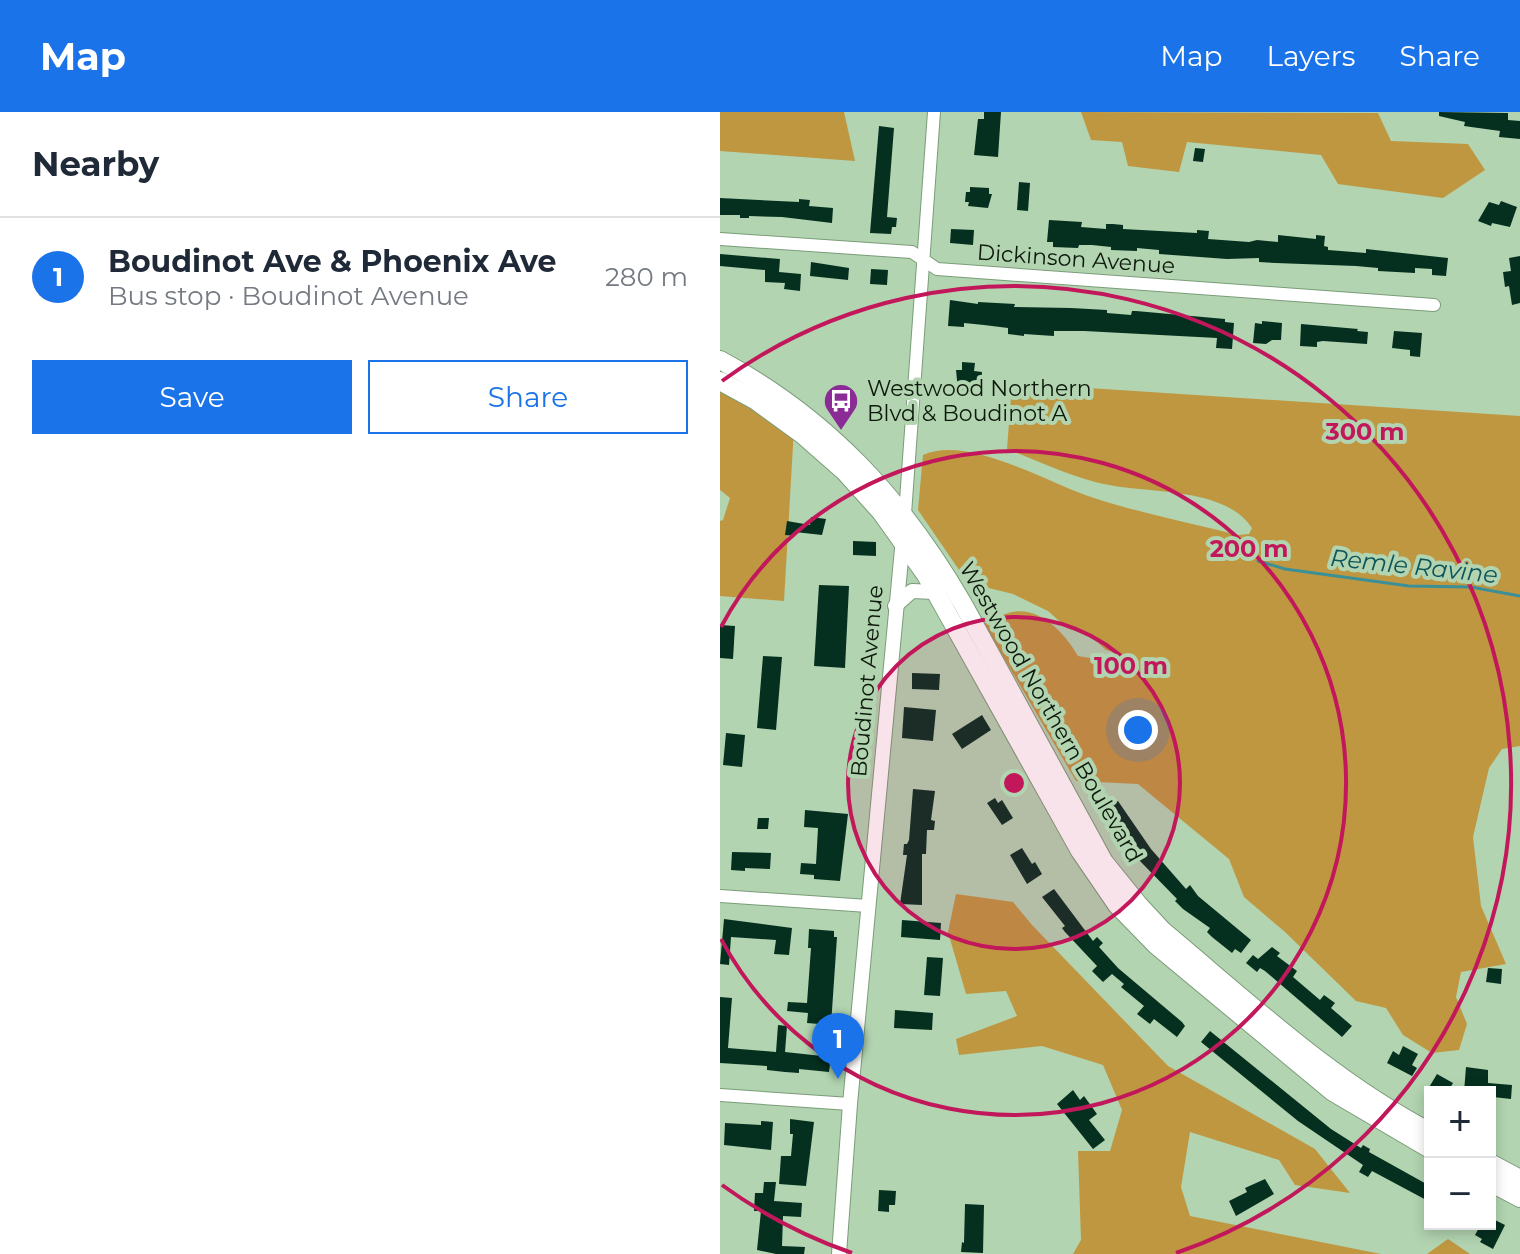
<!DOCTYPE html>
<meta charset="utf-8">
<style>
body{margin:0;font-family:Montserrat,sans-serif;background:#f2f2f3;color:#1f2937}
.controls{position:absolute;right:24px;bottom:24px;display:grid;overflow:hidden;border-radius:0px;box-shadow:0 4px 12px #0003}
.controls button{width:72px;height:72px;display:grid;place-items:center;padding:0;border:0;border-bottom:2px solid #e0e1e3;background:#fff;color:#1f2937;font:40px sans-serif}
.you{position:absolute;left:418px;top:618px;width:28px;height:28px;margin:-20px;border:6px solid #fff;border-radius:50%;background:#1a73e8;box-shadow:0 0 0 12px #1a73e833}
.badge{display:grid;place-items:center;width:52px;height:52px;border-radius:50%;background:#1a73e8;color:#fff;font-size:26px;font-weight:700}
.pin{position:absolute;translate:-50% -66px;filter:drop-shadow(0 2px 4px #0008)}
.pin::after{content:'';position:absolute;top:42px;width:28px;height:24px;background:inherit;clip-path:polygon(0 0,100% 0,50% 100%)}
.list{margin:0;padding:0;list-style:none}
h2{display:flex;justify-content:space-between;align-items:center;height:104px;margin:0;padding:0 32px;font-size:34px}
h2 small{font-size:26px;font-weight:400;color:#747a83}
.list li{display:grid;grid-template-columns:52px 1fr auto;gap:24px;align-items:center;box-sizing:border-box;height:120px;padding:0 32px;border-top:2px solid #e0e1e3}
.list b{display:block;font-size:30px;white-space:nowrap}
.list p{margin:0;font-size:26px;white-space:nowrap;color:#747a83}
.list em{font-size:26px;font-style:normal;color:#747a83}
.actions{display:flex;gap:16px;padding:24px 32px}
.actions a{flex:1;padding:18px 0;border:2px solid #1a73e8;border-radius:0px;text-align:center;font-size:28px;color:#1a73e8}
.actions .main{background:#1a73e8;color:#fff}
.map{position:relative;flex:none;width:800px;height:1142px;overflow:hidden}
header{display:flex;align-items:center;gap:48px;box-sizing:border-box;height:112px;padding:0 40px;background:#1a73e8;color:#fff}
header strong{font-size:38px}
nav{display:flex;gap:44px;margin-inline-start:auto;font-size:28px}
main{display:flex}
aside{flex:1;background:#fff}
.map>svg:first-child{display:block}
.green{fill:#bf9741}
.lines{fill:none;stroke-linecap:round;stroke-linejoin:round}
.stream{stroke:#3b9098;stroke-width:3}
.building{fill:#053020}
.minor-casing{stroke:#7b9c79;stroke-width:14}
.tertiary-casing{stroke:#7b9c79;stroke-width:16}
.primary-casing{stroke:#7b9c79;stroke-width:20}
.minor{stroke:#fff;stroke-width:12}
.tertiary{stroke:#fff;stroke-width:14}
.primary{stroke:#fff;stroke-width:18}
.ring{fill:none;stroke:#c2185b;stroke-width:4}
.labels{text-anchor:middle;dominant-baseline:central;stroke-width:8;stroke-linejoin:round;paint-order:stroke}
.street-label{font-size:22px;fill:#0d190c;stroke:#b2d4b0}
.poi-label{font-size:22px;fill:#0d190c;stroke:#b2d4b0;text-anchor:start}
.water-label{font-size:24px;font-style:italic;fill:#0d555b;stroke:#b2d4b0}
.centre{fill:#c2185b;stroke:#b2d4b0;stroke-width:4}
.ring-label{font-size:24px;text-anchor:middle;font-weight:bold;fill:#c2185b;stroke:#b2d4b0;stroke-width:8;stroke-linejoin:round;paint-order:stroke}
</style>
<header>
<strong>Map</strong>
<nav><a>Map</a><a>Layers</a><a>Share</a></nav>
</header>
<main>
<aside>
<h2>Nearby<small></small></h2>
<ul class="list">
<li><span class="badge">1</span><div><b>Boudinot Ave &amp; Phoenix Ave</b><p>Bus stop · Boudinot Avenue</p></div><em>280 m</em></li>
</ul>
<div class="actions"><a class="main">Save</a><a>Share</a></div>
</aside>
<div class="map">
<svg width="800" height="1142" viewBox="0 0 800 1142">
<rect width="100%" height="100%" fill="#b2d4b0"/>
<g class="green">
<path d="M0,0H124L135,49L0,39Z"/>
<path d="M361,0L658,1L671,29L748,32L765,58L723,86L618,72L601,43L467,30L459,60L408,54L402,30L371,28Z"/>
<path d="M0,269L74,316L64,489L0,484V409L3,408L10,386L0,378Z"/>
<path d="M292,271L800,304V634L782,637L769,656L753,725L761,794L786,852L741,860L736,885L747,912L739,938L712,941L683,923L666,896L636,889L565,820L524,785L509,747L418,672L356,669L264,512C272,508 280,503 288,501C318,492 344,520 358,544L413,553L419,550L417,547L386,538L372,525L347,516L328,499L293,482L248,471L198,398L203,343C247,322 330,372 374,386C420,401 470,411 518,423L529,422L532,416C503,372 421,383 375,370C345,362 316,348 287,337Z"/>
<path d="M236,782L293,790L312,813L448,954L595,1037L630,1081L575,1073L559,1048L470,1020L461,1075L470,1104L661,1142H353L361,1128L358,1039H390L402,998L383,953L322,934L239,943L236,927L297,904L286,879L246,882L228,820Z"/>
<path d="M728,1127L750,1142H707Z"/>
</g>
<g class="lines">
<path class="stream" d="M538,449L565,457L689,474L751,475L800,484"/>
</g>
<g class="building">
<path d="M264,0H281L278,45L254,43L258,7H264Z"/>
<path d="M719,0L788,1V8L800,9V27L779,25L780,19L744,14L745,10L719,4Z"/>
<path d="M159,14L174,16L167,105L177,106L176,115H172L171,122L150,121Z"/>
<path d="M475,36L485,37L483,50L473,49Z"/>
<path d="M299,70L310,71L308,99L297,98Z"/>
<path d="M250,75L269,76V82H272L268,96L248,94L249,90H245L246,80H250Z"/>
<path d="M0,86L79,90V87L90,88L89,94L113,96L112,111L62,105L29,104V106H20V103H0Z"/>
<path d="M781,89L797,95L790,115L772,111L771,114L758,109L769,90L779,93Z"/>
<path d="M329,108L362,110L361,115L386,117V112H393L403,113V117L477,121V118L489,119L488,127L529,130L537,128L558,130V123L596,127V123L605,124L604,134L608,135V138L646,141V137L728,146L726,164L712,163V157L695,156V161L658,159V156L636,154L556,151L539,150V146L507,147L439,142V138L417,136V139L391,138V135L372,133H359L358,136L333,135V130H327Z"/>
<path d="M231,117L254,118L253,133L230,131Z"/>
<path d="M0,142L60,147L59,160L81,162L80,179L64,177L65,171L45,170V158L0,154Z"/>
<path d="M800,144V191L792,193L789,174L785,175L783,160L791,159L789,146Z"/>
<path d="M91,150L129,156L128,168L90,164Z"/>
<path d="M151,157L168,158L167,173L150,172Z"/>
<path d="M230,188L258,192V190L295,192L294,195L351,196L387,198V201L411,203L412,199H416L505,207V210L514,211L512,237L496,236L497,226L364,219H334V224L304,222V224L288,222V216L264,213L244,211V215L228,214Z"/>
<path d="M542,209L562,211L561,228H552L546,232L533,231L535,211L542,212Z"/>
<path d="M581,212L638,217L637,219L648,220L647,232L603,229L597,230V235L580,234Z"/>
<path d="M674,219L702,221L700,245L690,244V238L672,236Z"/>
<path d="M242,250L255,251L254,259L262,260L261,271H253V279L238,278L236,258H242Z"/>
<path d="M91,405L106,407L102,423L75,420V424L65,423L67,409L90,413Z"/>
<path d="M133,429L156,430V444L133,443Z"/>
<path d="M99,473L129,474L125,556L94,554Z"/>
<path d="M0,513L15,514L13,547L0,546Z"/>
<path d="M43,544L62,545L56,618L37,616Z"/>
<path d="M192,561L220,562L219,578L192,577Z"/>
<path d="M184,595L216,598L213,629L182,626Z"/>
<path d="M262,603L271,618L242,637L232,622Z"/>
<path d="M6,621L25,623L22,655L3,653Z"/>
<path d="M193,677L215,679L211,708L215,709L214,718H207L206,742H202V793L180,792L187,743H183L184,732H187L189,728Z"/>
<path d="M275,686L278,691L282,688L293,706L282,713L267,691Z"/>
<path d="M398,689L431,737L466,777L470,773L478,784L531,828L521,841L515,837L512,841L492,825L487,820L490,816L463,797L455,789L457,787L419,748L421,746L393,705L395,704L389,695Z"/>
<path d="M85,698L128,702L120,769L94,767V763L80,762L81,751L96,752L98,716L84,715Z"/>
<path d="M38,706H49L48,717H37Z"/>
<path d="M302,736L312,752L315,750L322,762L307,772L290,743Z"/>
<path d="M12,740L51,741L50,757L25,756V759L11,758Z"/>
<path d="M334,777L373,829L377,825L383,831L379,835L398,856L462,910L465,914L457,925L434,907L430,912L417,902L424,894L401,875L404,872L392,862L383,870L372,859L377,854L345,820L342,816L345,814L322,785Z"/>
<path d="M4,807L72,816L69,843L54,842L56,828L11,825L9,853L0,852Z"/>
<path d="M182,808L221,811L220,828L181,825Z"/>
<path d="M89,817L114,819V825H117L111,913L87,911L88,901L67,899L68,890L87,891L91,836H88Z"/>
<path d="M552,835L560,841L557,844L577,859L573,865L600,888L604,883L615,891L611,896L632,914L622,925L545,859L540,856L537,860L526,851L533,843L538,847Z"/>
<path d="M207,845L223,846L220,884L204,883Z"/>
<path d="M768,856L782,857L781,872L766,870Z"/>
<path d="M0,885L12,886L8,936L56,940L58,913L67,914L65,940L111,945L109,960L79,957V961L65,960L47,958V954L0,951Z"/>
<path d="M175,898L213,901L212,918L174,916Z"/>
<path d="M490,919L611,1017L641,1036L643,1033L650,1037L649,1040L710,1074V1090L652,1059L648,1065L639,1060L643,1053L578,1009L481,930Z"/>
<path d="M683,934L698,942L692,953L697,956L692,964L667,951L673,939L679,943Z"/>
<path d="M746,955L768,958V971L792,973L791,987L773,985V980H744Z"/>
<path d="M717,962L733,971L728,980H713L708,977Z"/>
<path d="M353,978L360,988L364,984L377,1002L369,1008L385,1028L373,1037L337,992Z"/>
<path d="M70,1007L94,1010L86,1074L59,1072L61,1044H71L73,1022H70Z"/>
<path d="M41,1009L53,1010L51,1038L4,1033L5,1011L41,1013Z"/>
<path d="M545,1067L554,1082L516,1104L509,1089L527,1080L525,1076Z"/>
<path d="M44,1070H56L54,1089L82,1091L81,1105L63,1104L62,1134L85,1135L84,1142H56L37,1138L41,1099H34L35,1081H43Z"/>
<path d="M159,1078L176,1079L175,1093H169V1100L158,1099Z"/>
<path d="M245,1092L264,1093L263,1141L241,1140L242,1130L244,1131Z"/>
<path d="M775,1108L785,1113L773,1137L760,1130L762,1127L755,1123L761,1112L772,1113Z"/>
</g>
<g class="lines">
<defs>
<g id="minor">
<path d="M0,127L192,140L217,157L714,193"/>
<path d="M185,402L214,0"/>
<path d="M0,784L148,794"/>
<path d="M0,983L130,992"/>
</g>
<g id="tertiary">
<path d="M175,494L192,479L215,480"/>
<path d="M119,1142L130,992L183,426"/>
</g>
<g id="primary">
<path d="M0,248C108,306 182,387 243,492L384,750L418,792L443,819C527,889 612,969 710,1020"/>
<path d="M0,269L35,288L83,323L125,360L161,400L206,463L360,739L397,793L436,833L613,980L710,1037"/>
<path d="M770,1051L800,1067"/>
<path d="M770,1070L800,1086"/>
</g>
</defs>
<use href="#minor" class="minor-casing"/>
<use href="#tertiary" class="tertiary-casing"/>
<use href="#primary" class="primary-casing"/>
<use href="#minor" class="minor"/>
<use href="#tertiary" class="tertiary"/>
<use href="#primary" class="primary"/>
</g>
<circle cx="294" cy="671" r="166" fill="#c2185b" fill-opacity=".12"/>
<g class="ring">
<circle cx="294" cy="671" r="166"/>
<path d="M1 515A332 332 0 1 1 1 827"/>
<path d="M132 1141A497 497 0 0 1 2 1073M2 269A497 497 0 1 1 456 1141"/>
</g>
<defs>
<symbol id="bus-pin" viewBox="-11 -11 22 30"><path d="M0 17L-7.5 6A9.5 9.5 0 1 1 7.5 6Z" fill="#8b2c96" stroke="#b2d4b0"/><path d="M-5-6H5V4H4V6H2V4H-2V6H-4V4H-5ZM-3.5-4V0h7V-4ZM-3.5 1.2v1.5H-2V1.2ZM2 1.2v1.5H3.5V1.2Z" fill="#fff"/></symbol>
</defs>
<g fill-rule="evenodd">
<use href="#bus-pin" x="101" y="269" width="40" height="54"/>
</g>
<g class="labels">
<g class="street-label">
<text transform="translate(356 147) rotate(4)">Dickinson Avenue</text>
<text transform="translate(147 569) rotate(-85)">Boudinot Avenue</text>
<text transform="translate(331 600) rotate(60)">Westwood Northern Boulevard</text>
</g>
<g class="poi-label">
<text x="147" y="276">Westwood Northern<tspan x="147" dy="25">Blvd &amp; Boudinot A</tspan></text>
</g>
<g class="water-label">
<text transform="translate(694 454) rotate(6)">Remle Ravine</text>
</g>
</g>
<circle cx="294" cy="671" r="12" class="centre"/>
<g class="ring-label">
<text x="645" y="328">300 m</text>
<text x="529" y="445">200 m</text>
<text x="411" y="562">100 m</text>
</g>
</svg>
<div class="controls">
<button>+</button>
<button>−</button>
</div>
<div class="you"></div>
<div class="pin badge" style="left:118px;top:967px">1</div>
</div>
</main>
